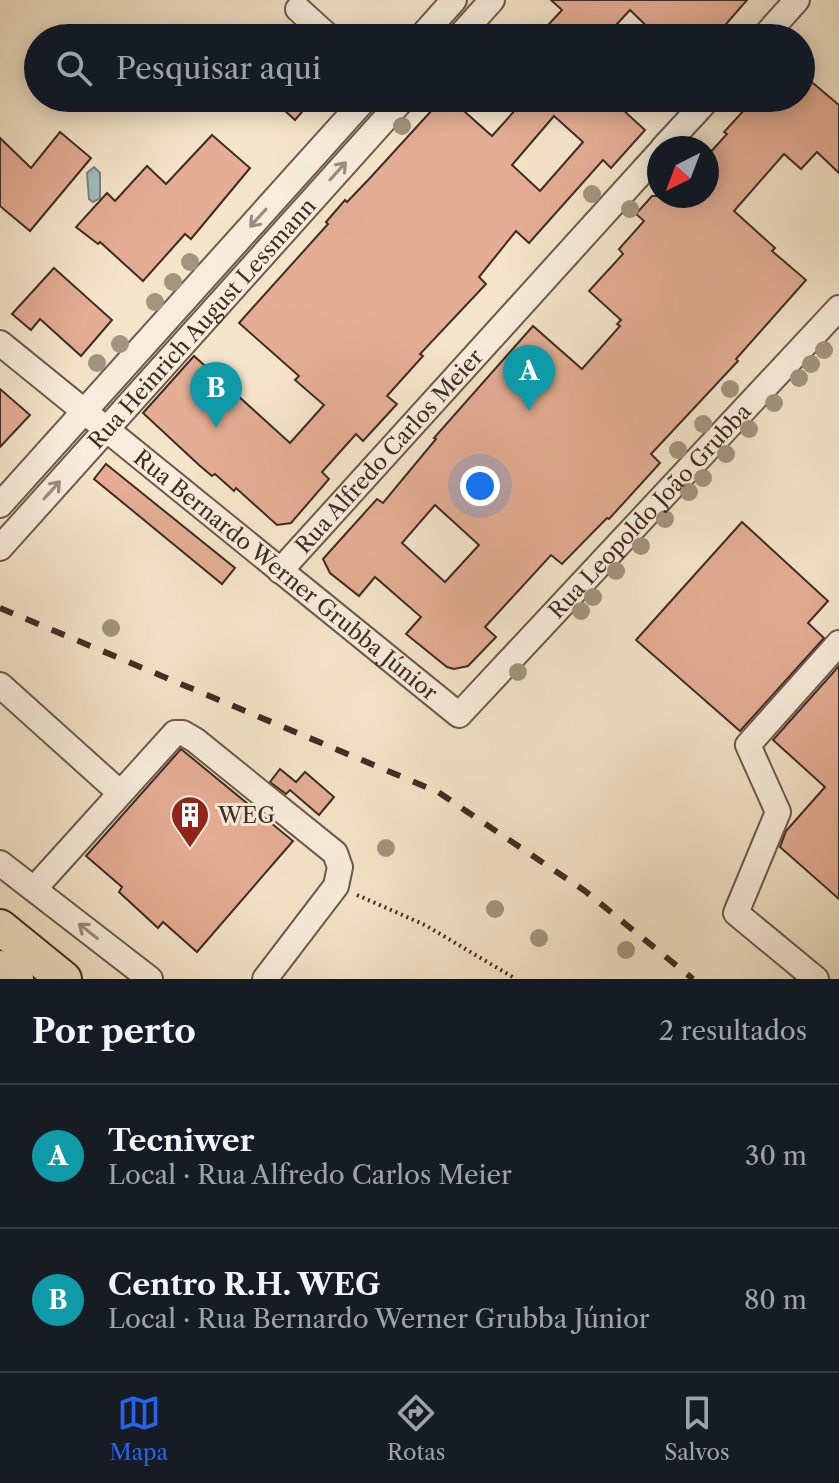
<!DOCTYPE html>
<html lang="pt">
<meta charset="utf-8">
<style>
body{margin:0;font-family:"Libre Caslon Text",serif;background:#20242c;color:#f1f3f6}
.compass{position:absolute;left:647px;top:136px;width:72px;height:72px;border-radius:50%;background:#171b24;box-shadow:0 4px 20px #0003;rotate:222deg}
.you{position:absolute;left:480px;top:486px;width:28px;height:28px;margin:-20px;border:6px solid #fff;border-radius:50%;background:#1a73e8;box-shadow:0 0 0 12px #1a73e833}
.badge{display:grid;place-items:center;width:52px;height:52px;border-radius:50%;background:#2563eb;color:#fff;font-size:26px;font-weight:700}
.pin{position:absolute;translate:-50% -66px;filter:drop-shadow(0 2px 4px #0008)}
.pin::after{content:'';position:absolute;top:42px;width:28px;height:24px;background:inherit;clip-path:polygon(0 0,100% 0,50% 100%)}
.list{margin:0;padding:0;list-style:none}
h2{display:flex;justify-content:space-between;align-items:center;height:104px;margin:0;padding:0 32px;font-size:34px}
h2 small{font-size:26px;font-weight:400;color:#9ea1a6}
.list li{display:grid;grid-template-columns:52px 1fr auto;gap:24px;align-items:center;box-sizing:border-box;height:144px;padding:0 32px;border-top:2px solid #363941}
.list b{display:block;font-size:30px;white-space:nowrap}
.list p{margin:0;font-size:26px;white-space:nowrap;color:#9ea1a6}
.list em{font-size:26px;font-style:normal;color:#9ea1a6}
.icon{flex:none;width:44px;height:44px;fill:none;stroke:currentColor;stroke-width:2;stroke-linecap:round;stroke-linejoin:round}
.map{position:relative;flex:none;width:839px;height:979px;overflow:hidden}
.search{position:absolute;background:#171b24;box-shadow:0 4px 20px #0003;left:24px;right:24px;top:24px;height:88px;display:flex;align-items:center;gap:20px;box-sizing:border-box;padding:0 28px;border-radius:44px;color:#9ea1a6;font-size:30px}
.sheet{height:392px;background:#171b24}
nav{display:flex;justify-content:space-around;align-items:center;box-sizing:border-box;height:112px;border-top:2px solid #363941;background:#171b24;font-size:22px;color:#9ea1a6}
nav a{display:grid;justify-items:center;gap:4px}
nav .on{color:#2563eb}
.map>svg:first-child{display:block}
.water{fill:#a0bcc0;stroke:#7a8281;stroke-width:2}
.building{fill:#e4ad94;stroke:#402c23;stroke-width:2;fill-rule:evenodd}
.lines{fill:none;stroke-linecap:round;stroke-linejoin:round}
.minor-casing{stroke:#6d5a4c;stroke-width:28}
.highway-casing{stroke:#402c23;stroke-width:38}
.path{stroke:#402c23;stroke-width:4;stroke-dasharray:2 4;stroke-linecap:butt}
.minor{stroke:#f8eddc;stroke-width:24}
.highway{stroke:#f4e4c9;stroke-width:34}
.rail{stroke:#402c23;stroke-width:6;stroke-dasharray:14 14;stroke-linecap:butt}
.tree{fill:#a2947e}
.oneway{stroke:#9c8c80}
.labels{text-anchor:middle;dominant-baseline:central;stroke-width:6;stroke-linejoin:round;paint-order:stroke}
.street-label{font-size:22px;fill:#402c23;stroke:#f8eddc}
.poi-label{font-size:22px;fill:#402c23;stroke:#f8eddc;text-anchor:start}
</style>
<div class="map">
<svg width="839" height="979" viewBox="0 0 839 979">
<rect width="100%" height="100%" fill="#f4e4c9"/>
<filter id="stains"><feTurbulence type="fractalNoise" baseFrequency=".0025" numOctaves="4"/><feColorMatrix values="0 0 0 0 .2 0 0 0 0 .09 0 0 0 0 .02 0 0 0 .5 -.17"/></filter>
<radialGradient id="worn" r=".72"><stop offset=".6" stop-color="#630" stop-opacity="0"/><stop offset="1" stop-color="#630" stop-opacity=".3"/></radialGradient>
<path class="water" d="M94,167L100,173V198L93,202L89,199L87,173Z"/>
<g class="building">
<path d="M551,0H747L714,38H659L630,10L604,38H536L562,10Z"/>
<path d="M801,73L839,105V173L817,152L801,169L784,154L734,211L775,248L772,251L806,280L736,359L738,361L651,454L660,463L609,519L607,518L562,564L551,555L485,627L496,637L468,666L454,669L447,667L406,634L421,617L375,577L359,596L330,573L323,559L377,499L383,503L436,439L434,438L533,326L582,369L620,326L617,324L621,320L589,291L623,254L619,249L644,221L636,214L652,196H707V156L727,134L724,132L755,98H801ZM435,505L479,545L445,582L402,543Z"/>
<path d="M271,98H314L295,120Z"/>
<path d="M443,98H477L465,112L492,136L526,98H610L645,130L611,168L603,160L529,243L516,231L479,277L486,284L420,354L423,356L387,396L397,404L363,441L356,434L322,472L329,479L291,523L277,525L236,488L234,491L215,474L212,476L199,465L143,413L194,356L290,443L324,405L295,380L299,376L239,323L328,224L326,222L345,200L347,202L370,178ZM554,116L583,142L540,191L512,165Z"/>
<path d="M60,132L91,158L30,231L0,206V138L31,168Z"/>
<path d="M212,135L250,168L191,239L185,234L143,281L100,242L98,244L76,227L107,193L115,201L147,166L166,184Z"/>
<path d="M54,268L112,320L81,356L40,319L31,330L12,314Z"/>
<path d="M0,389L30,415L0,447Z"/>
<path d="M106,464L235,568L222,584L94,479Z"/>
<path d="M742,522L828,601L808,623L824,638L740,731L636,640Z"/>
<path d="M839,666V899L780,847L786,831L825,787L773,740Z"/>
<path d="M181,749L293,841L197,952L163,922L158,928L119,892L122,887L86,856Z"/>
<path d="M280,769L296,782L305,772L334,797L319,815L290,790L286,794L270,782Z"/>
</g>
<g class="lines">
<defs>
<g id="minor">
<path d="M298,9L330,38"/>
<path d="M420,38L454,0"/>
<path d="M458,38L492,0"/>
<path d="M763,38L797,0"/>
<path d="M663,148L709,98"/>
<path id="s1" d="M0,343L459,715L839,308"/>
<path d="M0,505L366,98"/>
<path id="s2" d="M0,548L404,98"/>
<path id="s3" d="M280,571L659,153"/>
<path d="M0,685L119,792"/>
<path d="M0,863L150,979"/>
<path d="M34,889L175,733H183L195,740L335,853L340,867L336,886L265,979"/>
<path d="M816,979L736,913L778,812L748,745L839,643"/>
</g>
<g id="highway">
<path d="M0,927L64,979"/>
<path d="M0,968L16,979"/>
</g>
</defs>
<use href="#minor" class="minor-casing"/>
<use href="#highway" class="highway-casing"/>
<path class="path" d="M357,895L425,925L516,979"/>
<use href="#minor" class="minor"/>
<use href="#highway" class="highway"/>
<path class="rail" d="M0,608L438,792L585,891L693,979"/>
</g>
<g class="tree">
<circle cx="402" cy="126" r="9"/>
<circle cx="592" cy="194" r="9"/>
<circle cx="630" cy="209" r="9"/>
<circle cx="190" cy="262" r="9"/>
<circle cx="173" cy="282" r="9"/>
<circle cx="155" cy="302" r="9"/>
<circle cx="120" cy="344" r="9"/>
<circle cx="824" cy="350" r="9"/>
<circle cx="97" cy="363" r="9"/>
<circle cx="811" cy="364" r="9"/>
<circle cx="799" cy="378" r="9"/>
<circle cx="730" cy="389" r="9"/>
<circle cx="774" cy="403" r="9"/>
<circle cx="703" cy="424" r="9"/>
<circle cx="749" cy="429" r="9"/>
<circle cx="678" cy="450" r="9"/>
<circle cx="726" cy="454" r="9"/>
<circle cx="703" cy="478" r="9"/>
<circle cx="689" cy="492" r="9"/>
<circle cx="665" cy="519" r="9"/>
<circle cx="641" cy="546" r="9"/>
<circle cx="616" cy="571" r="9"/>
<circle cx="593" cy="597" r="9"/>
<circle cx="581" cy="611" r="9"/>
<circle cx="111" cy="628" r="9"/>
<circle cx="518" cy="672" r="9"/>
<circle cx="386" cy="848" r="9"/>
<circle cx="495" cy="909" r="9"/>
<circle cx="539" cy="938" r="9"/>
<circle cx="626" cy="950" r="9"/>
</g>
<defs><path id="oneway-shaft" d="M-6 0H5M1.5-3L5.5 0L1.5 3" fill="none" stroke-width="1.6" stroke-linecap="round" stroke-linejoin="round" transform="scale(2)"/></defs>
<g class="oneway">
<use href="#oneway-shaft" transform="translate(338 171) rotate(-48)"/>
<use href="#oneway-shaft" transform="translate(258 218) rotate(132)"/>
<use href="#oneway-shaft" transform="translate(52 490) rotate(-48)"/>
<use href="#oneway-shaft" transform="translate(88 931) rotate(-142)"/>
</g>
<defs>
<symbol id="building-pin" viewBox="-11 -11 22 30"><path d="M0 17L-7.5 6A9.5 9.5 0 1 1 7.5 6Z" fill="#8f2418" stroke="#f8eddc"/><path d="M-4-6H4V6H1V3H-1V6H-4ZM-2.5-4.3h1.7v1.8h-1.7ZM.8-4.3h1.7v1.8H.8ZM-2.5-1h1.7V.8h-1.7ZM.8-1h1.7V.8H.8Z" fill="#fff"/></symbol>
</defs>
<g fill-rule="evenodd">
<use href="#building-pin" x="168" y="793" width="44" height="60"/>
</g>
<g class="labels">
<g class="street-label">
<text stroke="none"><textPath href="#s2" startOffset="302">Rua Heinrich August Lessmann</textPath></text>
<text stroke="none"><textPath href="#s3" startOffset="162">Rua Alfredo Carlos Meier</textPath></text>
<text stroke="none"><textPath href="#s1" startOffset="870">Rua Leopoldo João Grubba</textPath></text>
<text stroke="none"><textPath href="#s1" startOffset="368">Rua Bernardo Werner Grubba Júnior</textPath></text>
</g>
<g class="poi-label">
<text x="218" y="815">WEG</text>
</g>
</g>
<rect width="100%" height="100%" filter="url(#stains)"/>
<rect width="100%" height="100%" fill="url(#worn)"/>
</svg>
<svg class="compass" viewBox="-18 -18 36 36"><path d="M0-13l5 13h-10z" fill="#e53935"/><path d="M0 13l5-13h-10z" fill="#9ea1a6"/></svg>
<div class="you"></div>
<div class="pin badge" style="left:529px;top:411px;background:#0f9aa8">A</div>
<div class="pin badge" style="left:216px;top:428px;background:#0f9aa8">B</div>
<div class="search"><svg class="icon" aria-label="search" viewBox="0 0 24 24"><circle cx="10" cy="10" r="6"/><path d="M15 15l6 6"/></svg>Pesquisar aqui</div>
</div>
<section class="sheet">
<h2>Por perto<small>2 resultados</small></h2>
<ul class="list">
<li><span class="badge" style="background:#0f9aa8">A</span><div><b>Tecniwer</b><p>Local · Rua Alfredo Carlos Meier</p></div><em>30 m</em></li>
<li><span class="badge" style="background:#0f9aa8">B</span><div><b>Centro R.H. WEG</b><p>Local · Rua Bernardo Werner Grubba Júnior</p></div><em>80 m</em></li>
</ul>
</section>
<nav>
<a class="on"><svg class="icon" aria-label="map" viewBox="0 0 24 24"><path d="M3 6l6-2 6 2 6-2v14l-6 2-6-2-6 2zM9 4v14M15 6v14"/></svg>Mapa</a>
<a><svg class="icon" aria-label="directions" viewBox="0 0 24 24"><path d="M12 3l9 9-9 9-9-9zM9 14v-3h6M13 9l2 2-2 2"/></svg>Rotas</a>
<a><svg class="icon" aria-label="saved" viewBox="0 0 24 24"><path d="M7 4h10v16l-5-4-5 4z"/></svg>Salvos</a>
</nav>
